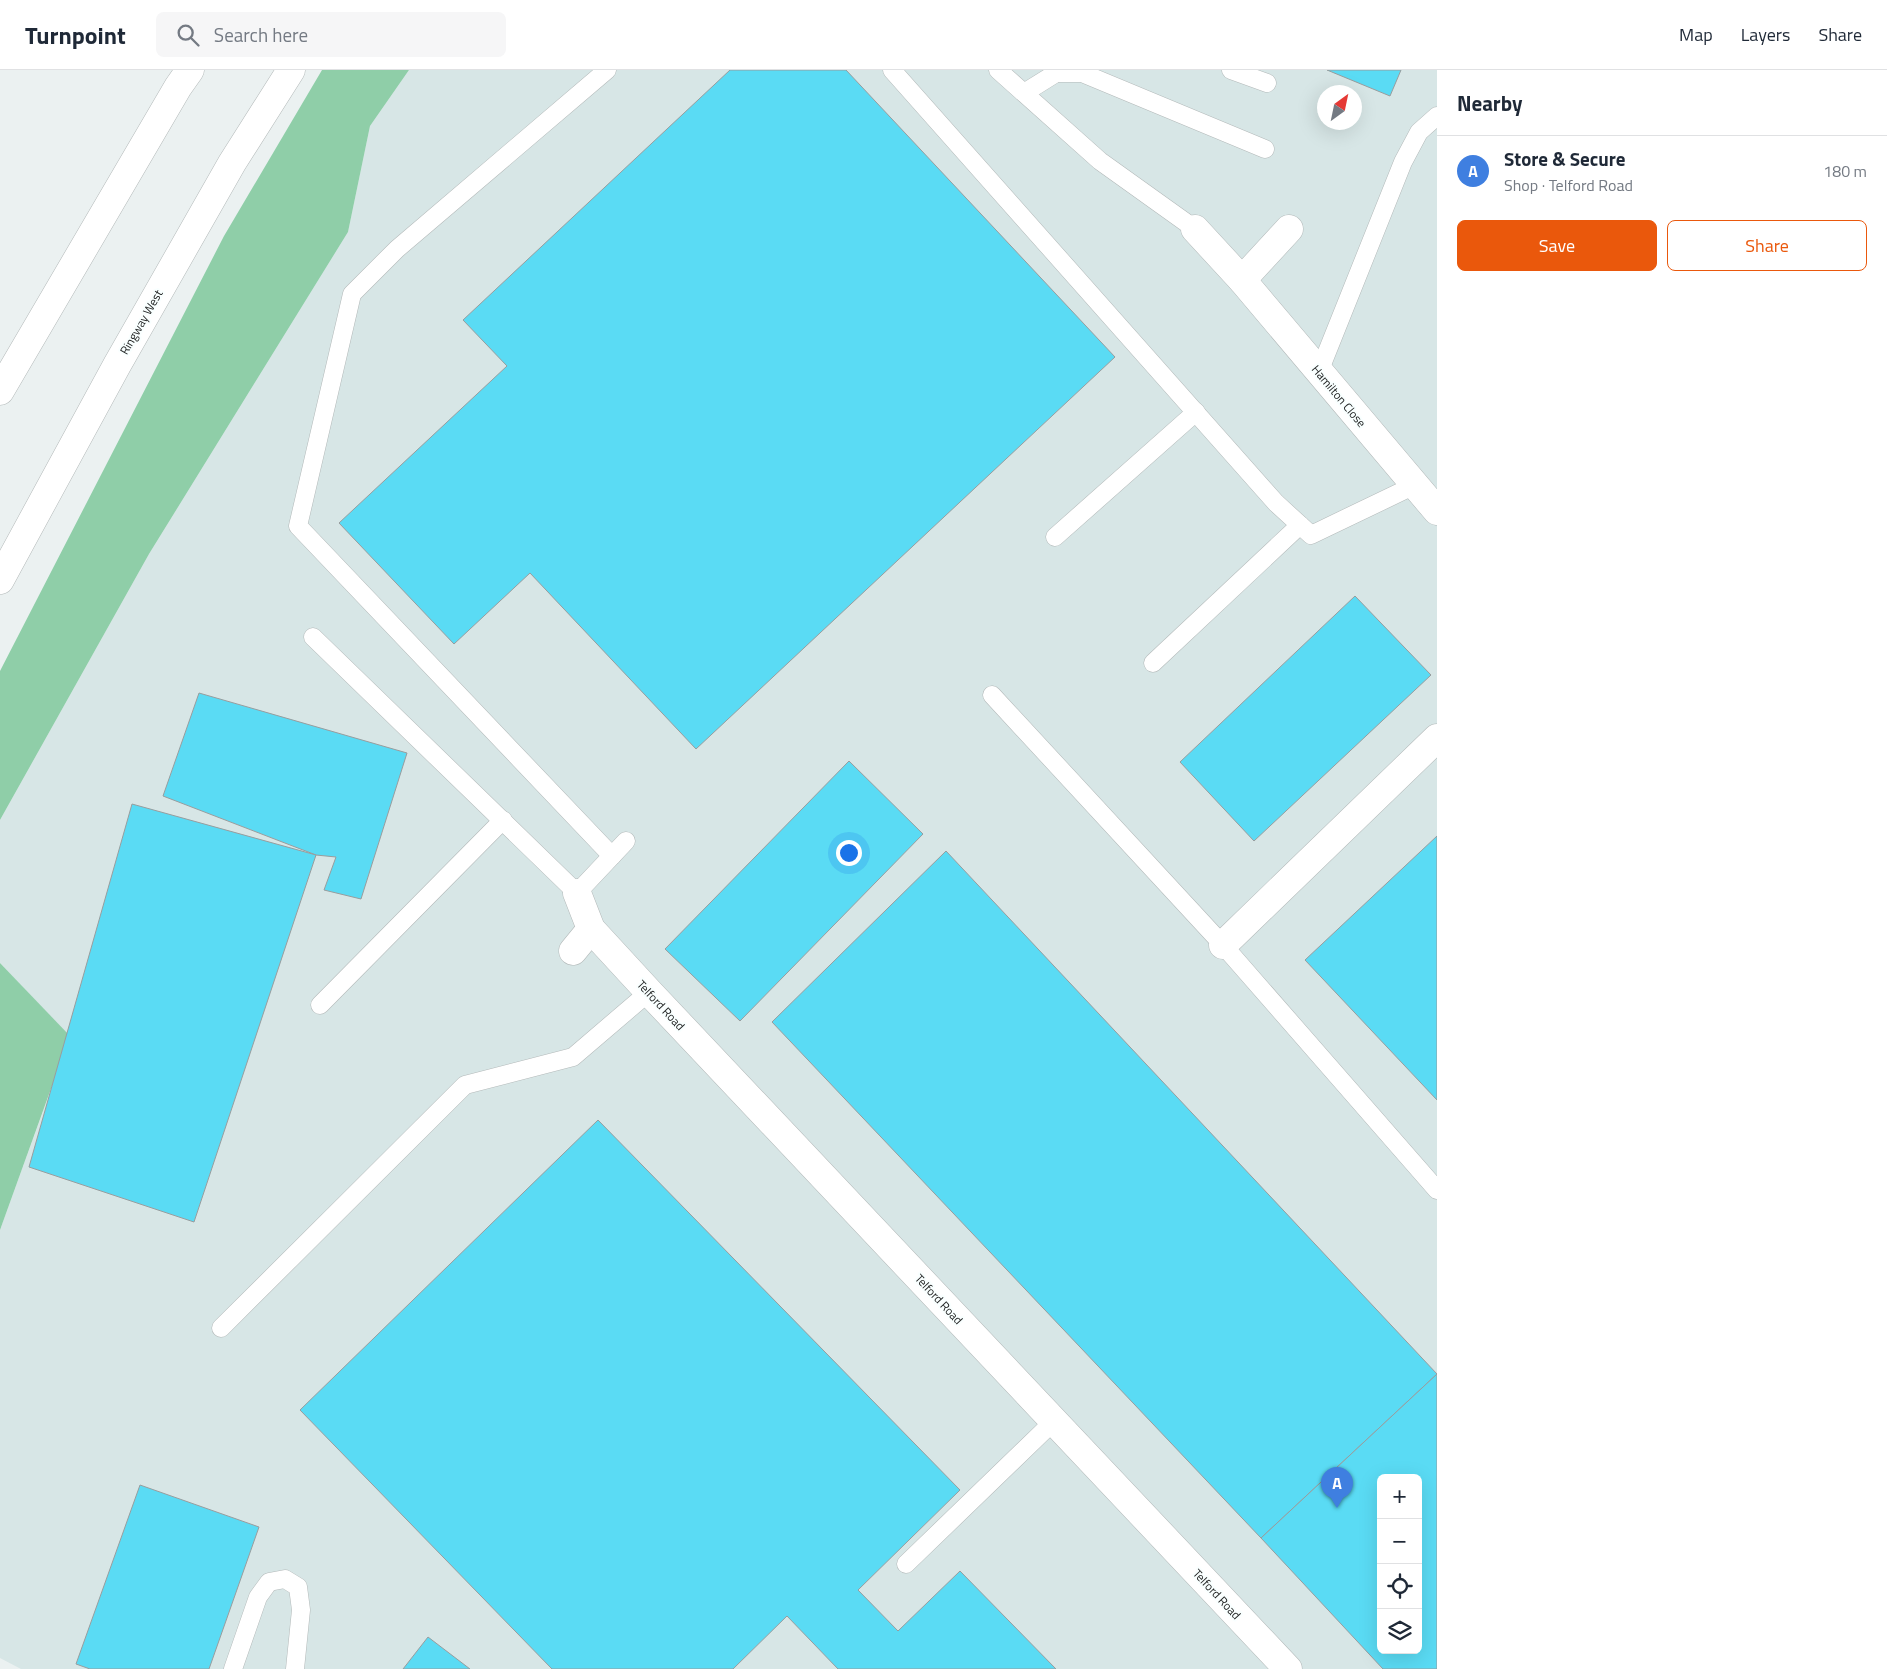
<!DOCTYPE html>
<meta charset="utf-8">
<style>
body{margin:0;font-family:"Titillium Web",sans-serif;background:#f6f6f7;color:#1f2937}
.controls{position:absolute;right:15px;bottom:15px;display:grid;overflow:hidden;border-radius:8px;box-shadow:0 5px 20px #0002}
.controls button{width:45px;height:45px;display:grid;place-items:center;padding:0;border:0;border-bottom:1px solid #e0e1e3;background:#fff;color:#1f2937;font:25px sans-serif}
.compass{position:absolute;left:1317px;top:15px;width:45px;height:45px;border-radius:50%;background:#fff;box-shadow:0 5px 20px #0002;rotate:33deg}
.you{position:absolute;left:848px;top:782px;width:18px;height:18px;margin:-12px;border:4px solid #fff;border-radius:50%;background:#1a73e8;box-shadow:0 0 0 8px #1a73e833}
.badge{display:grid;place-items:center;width:32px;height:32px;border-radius:50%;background:#ea580c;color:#fff;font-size:16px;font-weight:700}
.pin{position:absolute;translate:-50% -41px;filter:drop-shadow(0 1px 2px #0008)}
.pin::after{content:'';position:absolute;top:26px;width:18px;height:15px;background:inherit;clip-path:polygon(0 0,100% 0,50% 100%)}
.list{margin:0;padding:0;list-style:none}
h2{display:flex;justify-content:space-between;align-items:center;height:65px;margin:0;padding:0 20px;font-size:21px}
h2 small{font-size:16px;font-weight:400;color:#747a83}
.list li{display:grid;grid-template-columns:32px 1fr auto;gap:15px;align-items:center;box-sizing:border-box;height:70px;padding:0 20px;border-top:1px solid #e0e1e3}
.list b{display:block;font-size:19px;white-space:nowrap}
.list p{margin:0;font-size:16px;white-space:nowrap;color:#747a83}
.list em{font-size:16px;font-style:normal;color:#747a83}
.actions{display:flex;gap:10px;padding:15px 20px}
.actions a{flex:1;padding:11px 0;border:1px solid #ea580c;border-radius:8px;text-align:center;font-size:18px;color:#ea580c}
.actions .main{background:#ea580c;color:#fff}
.icon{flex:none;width:28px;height:28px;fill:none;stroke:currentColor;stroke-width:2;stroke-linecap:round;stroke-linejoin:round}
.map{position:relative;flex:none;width:1437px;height:1599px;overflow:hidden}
header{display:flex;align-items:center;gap:30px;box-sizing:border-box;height:70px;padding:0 25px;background:#fff;border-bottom:1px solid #e0e1e3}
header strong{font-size:24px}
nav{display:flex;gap:28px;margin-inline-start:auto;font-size:18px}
.search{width:350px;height:45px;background:#f6f6f7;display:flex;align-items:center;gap:12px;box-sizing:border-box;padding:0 18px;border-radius:8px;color:#747a83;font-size:19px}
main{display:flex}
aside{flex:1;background:#fff}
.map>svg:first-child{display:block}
.built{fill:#d7e6e6;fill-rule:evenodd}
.green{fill:#8fcea8}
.building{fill:#5adbf4;stroke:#989d9e;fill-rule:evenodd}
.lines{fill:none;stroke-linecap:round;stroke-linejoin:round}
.lane-casing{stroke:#b3b9b9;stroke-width:19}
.street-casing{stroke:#b3b9b9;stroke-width:29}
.primary-casing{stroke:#b3b9b9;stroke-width:29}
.lane{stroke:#fff;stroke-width:18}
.street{stroke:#fff;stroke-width:28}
.primary{stroke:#fff;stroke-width:28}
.labels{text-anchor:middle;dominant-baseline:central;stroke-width:4;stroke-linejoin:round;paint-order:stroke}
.street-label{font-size:12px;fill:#232525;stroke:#f9ffff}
</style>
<header>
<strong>Turnpoint</strong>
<div class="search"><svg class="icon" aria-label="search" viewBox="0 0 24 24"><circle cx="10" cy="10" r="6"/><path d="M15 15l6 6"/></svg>Search here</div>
<nav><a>Map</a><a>Layers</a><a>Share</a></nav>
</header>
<main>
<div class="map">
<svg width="1437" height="1599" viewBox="0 0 1437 1599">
<rect width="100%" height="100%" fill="#ebf1f1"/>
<path class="built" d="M409,0H1437V1599H21L0,1588V1160L70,967L0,893V750L149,484L348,162L370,56ZM1324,22H1354V52H1324ZM1381,1408H1418V1580H1381Z"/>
<g class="green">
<path d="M322,0H409L370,56L348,162L149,484L0,750V601L224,166Z"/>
<path d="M0,893L70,966L0,1160Z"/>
</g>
<g class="building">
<path d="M730,0H846L1115,287L696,679L530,503L454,574L339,453L507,296L463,250Z"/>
<path d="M1327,0H1401L1390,26Z"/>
<path d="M1355,526L1431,605L1254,771L1180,692Z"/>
<path d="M199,623L407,683L361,829L324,820L336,787L316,785L163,726Z"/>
<path d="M849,691L923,764L740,951L665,879Z"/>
<path d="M132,734L316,785L194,1152L29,1097Z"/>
<path d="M1437,766V1030L1305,890Z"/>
<path d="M946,781L1437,1304L1261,1468L772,952Z"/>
<path d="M598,1050L960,1420L858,1520L898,1561L960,1501L1056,1599H838L787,1546L733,1599H552L300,1340Z"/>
<path d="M1437,1304V1599H1383L1261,1468ZM1381,1408H1418V1580H1381Z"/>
<path d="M140,1415L259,1457L209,1599H90L76,1594Z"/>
<path d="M428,1567L470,1599H403Z"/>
</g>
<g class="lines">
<defs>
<g id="lane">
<path d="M607,0L397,179L352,224L298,456L612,786"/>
<path d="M892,0L1276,433L1311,465L1415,415"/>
<path d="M998,0L1100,91L1195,159"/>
<path d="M1231,0L1267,13"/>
<path d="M1056,3H1082L1265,79"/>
<path d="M1024,23L1056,3L1058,0"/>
<path d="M1319,302L1403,92L1419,62L1437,46"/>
<path d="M1055,467L1196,342"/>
<path d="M313,567L577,823L626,771"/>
<path d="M1153,593L1300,455"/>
<path d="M992,625L1223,875L1437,1120"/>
<path d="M320,935L503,750"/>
<path d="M221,1258L465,1015L573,987L649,922"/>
<path d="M906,1494L1054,1351"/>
<path d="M233,1599L258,1527L269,1512L285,1509L298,1517L301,1540L295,1599"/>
</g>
<g id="street">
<path d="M1195,159L1242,210L1437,441"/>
<path d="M1242,210L1289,159"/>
<path d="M577,823L591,859L649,922L1288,1599"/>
<path d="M1223,875L1437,668"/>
<path d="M573,881L591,859"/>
</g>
<g id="primary">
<path d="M0,321L178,17L190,0"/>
<path d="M0,510L117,295L232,93L291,0"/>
</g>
</defs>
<use href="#lane" class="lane-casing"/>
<use href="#street" class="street-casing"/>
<use href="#primary" class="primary-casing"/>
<use href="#lane" class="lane"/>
<use href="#street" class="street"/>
<use href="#primary" class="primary"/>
</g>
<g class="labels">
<g class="street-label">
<text transform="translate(141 252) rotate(-60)">Ringway West</text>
<text transform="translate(1339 326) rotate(50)">Hamilton Close</text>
<text transform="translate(661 935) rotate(47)">Telford Road</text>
<text transform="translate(939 1229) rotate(47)">Telford Road</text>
<text transform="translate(1217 1524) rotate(47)">Telford Road</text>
</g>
</g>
</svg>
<div class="controls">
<button>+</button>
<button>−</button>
<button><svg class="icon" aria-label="locate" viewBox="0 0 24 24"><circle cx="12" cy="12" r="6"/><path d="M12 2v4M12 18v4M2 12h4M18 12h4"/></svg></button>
<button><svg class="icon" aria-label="layers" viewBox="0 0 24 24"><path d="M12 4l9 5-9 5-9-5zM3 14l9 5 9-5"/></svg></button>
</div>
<svg class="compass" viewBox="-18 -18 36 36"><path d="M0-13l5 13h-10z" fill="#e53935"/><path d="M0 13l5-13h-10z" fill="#747a83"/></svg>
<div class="you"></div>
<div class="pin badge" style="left:1337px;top:1438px;background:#3f7fe0">A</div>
</div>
<aside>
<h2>Nearby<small></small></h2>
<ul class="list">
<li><span class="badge" style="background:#3f7fe0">A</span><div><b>Store &amp; Secure</b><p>Shop · Telford Road</p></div><em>180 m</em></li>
</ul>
<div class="actions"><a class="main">Save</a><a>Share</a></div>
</aside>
</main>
